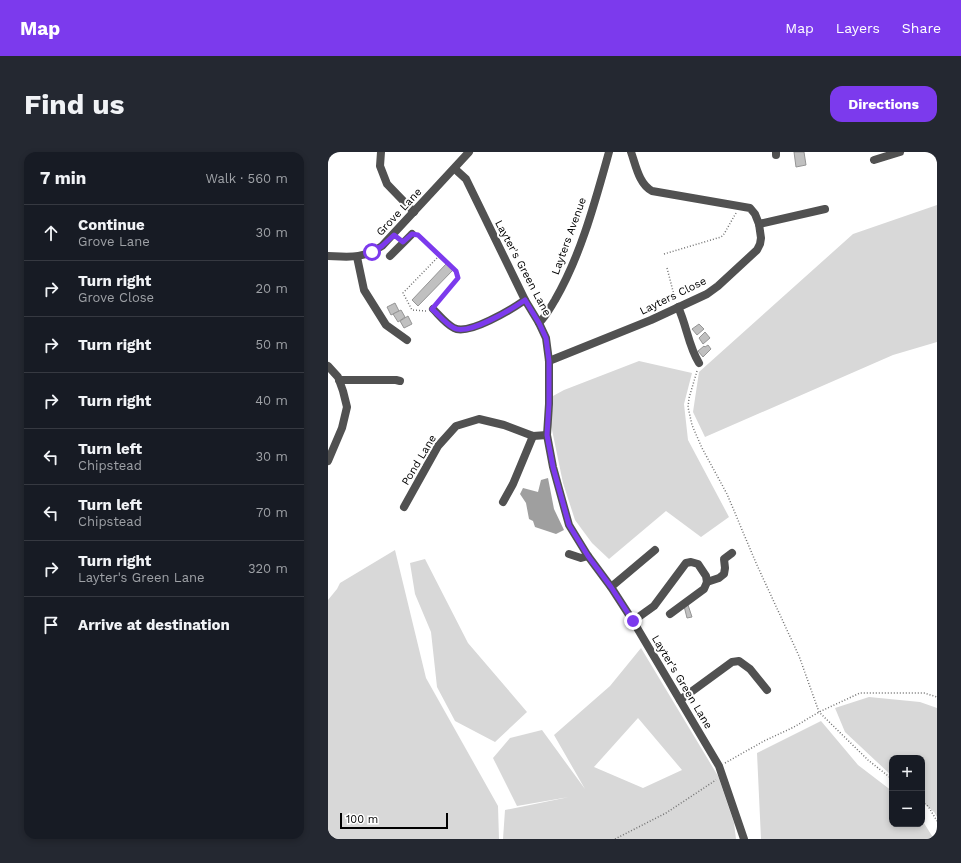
<!DOCTYPE html>
<meta charset="utf-8">
<style>
body{margin:0;font-family:"Work Sans",sans-serif;background:#242831;color:#f1f3f6}
.controls{position:absolute;right:12px;bottom:12px;display:grid;overflow:hidden;border-radius:8px;box-shadow:0 2px 6px #0003}
.controls button{width:36px;height:36px;display:grid;place-items:center;padding:0;border:0;border-bottom:1px solid #363941;background:#171b24;color:#f1f3f6;font:20px sans-serif}
.scale{position:absolute;left:12px;bottom:10px;width:108px;box-sizing:border-box;padding-left:4px;border:2px solid #000;border-top:0;font-size:11px;line-height:14px;white-space:nowrap;color:#000;-webkit-text-stroke:3px #fff;paint-order:stroke}
.stop{position:absolute;width:12px;height:12px;margin:-9px;border:3px solid #7c3aed;border-radius:50%;background:#fff}
.stop.end{background:#7c3aed;border-color:#fff;box-shadow:0 1px 4px #0008}
.list{margin:0;padding:0;list-style:none}
h2{display:flex;justify-content:space-between;align-items:center;height:52px;margin:0;padding:0 16px;font-size:17px}
h2 small{font-size:13px;font-weight:400;color:#9ea1a6}
.list li{display:grid;grid-template-columns:26px 1fr auto;gap:12px;align-items:center;box-sizing:border-box;height:56px;padding:0 16px;border-top:1px solid #363941}
.list b{display:block;font-size:15px;white-space:nowrap}
.list p{margin:0;font-size:13px;white-space:nowrap;color:#9ea1a6}
.list em{font-size:13px;font-style:normal;color:#9ea1a6}
.icon{flex:none;width:22px;height:22px;fill:none;stroke:currentColor;stroke-width:2;stroke-linecap:round;stroke-linejoin:round}
.map{position:relative;flex:none;width:609px;height:687px;overflow:hidden;border-radius:12px}
header{display:flex;align-items:center;gap:24px;box-sizing:border-box;height:56px;padding:0 20px;background:#7c3aed;color:#fff}
header strong{font-size:19px}
nav{display:flex;gap:22px;margin-inline-start:auto;font-size:14px}
.intro{display:flex;align-items:center;justify-content:space-between;box-sizing:border-box;height:96px;padding:0 24px}
h1{margin:0;font-size:28px}
.button{padding:10px 18px;border-radius:12px;background:#7c3aed;color:#fff;font-size:14px;font-weight:700}
main{display:flex;gap:24px;padding:0 24px}
aside{flex:1;background:#171b24;border-radius:12px;box-shadow:0 2px 6px #0003}
.map>svg:first-child{display:block}
.green{fill:#d8d8d8;fill-rule:evenodd}
.water{fill:#9f9f9f}
.building{fill:#c0c0c0;stroke:#959595}
.lines{fill:none;stroke-linecap:round;stroke-linejoin:round}
.path{stroke:#737373;stroke-width:1.5;stroke-dasharray:1 2;stroke-linecap:butt}
.minor{stroke:#515151;stroke-width:8}
.route{stroke:#7c3aed;stroke-width:5}
.labels{text-anchor:middle;dominant-baseline:central;stroke-width:4;stroke-linejoin:round;paint-order:stroke}
.street-label{font-size:11px;fill:#000;stroke:#fff}
</style>
<header>
<strong>Map</strong>
<nav><a>Map</a><a>Layers</a><a>Share</a></nav>
</header>
<div class="intro"><h1>Find us</h1><a class="button">Directions</a></div>
<main>
<aside>
<h2>7 min<small>Walk · 560 m</small></h2>
<ul class="list">
<li><svg class="icon" aria-label="ahead" viewBox="0 0 24 24"><path d="M12 20V5M6 11l6-6 6 6"/></svg><div><b>Continue</b><p>Grove Lane</p></div><em>30 m</em></li>
<li><svg class="icon" aria-label="right" viewBox="0 0 24 24"><path d="M7 20v-9h11M14 6l5 5-5 5"/></svg><div><b>Turn right</b><p>Grove Close</p></div><em>20 m</em></li>
<li><svg class="icon" aria-label="right" viewBox="0 0 24 24"><path d="M7 20v-9h11M14 6l5 5-5 5"/></svg><div><b>Turn right</b></div><em>50 m</em></li>
<li><svg class="icon" aria-label="right" viewBox="0 0 24 24"><path d="M7 20v-9h11M14 6l5 5-5 5"/></svg><div><b>Turn right</b></div><em>40 m</em></li>
<li><svg class="icon" aria-label="left" viewBox="0 0 24 24"><path d="M17 20v-9H6M10 6l-5 5 5 5"/></svg><div><b>Turn left</b><p>Chipstead</p></div><em>30 m</em></li>
<li><svg class="icon" aria-label="left" viewBox="0 0 24 24"><path d="M17 20v-9H6M10 6l-5 5 5 5"/></svg><div><b>Turn left</b><p>Chipstead</p></div><em>70 m</em></li>
<li><svg class="icon" aria-label="right" viewBox="0 0 24 24"><path d="M7 20v-9h11M14 6l5 5-5 5"/></svg><div><b>Turn right</b><p>Layter's Green Lane</p></div><em>320 m</em></li>
<li><svg class="icon" aria-label="arrive" viewBox="0 0 24 24"><path d="M6 21V4h12l-3 4 3 4H6"/></svg><div><b>Arrive at destination</b></div></li>
</ul>
</aside>
<div class="map">
<svg width="609" height="687" viewBox="0 0 609 687">
<rect width="100%" height="100%" fill="#fff"/>
<g class="green">
<path d="M609,53V190L565,203L377,285L365,260L371,220L525,82Z"/>
<path d="M311,209L364,221L356,252L360,288L401,365L373,385L338,359L281,407L264,391L247,368L235,331L223,273L225,244L236,238Z"/>
<path d="M67,398L98,526L170,654L171,687H0V448L9,437L12,431Z"/>
<path d="M97,407L140,491L199,560L167,590L127,569L109,535L103,480L87,442L82,411Z"/>
<path d="M313,496L390,624L406,671L408,687H175L177,658L241,645L189,654L165,606L182,586L214,578L257,637L226,583L282,534ZM310,566L354,618L315,636L266,615Z"/>
<path d="M541,545L592,550L609,556V665L606,660L594,650V606H564V624L517,580L507,556Z"/>
<path d="M493,569L530,613L564,639V672H594V668L606,687H433L429,601Z"/>
</g>
<path class="water" d="M220,326L226,357L236,378L228,382L207,375L205,369L201,367L198,351L192,342L195,336L210,340L213,328Z"/>
<g class="building">
<path d="M466,0H476L478,13L468,15Z"/>
<path d="M118,112L125,118L90,154L84,148Z"/>
<path d="M67,151L71,159L63,163L59,155Z"/>
<path d="M73,158L77,165L70,170L65,162Z"/>
<path d="M80,164L84,172L76,176L72,169Z"/>
<path d="M371,172L376,177L369,183L364,177Z"/>
<path d="M377,180L382,186L375,192L371,186Z"/>
<path d="M380,193L383,197L375,205L370,199L376,194L377,195Z"/>
<path d="M360,453L364,465L359,466L356,454Z"/>
</g>
<g class="lines">
<g class="path">
<path d="M91,84L128,119L130,126L108,151"/>
<path d="M336,102L393,85L396,82L408,61"/>
<path d="M339,116L346,143L342,150"/>
<path d="M98,159L84,158L75,141L111,104"/>
<path d="M369,219L361,246L360,255L364,273L374,296L399,342L428,411L471,504L491,560L540,608L564,627"/>
<path d="M397,611L436,589L466,575L491,560L532,541H596L609,545"/>
<path d="M594,650L600,654L609,669"/>
<path d="M287,687L338,661L388,628"/>
</g>
<g class="minor">
<path d="M53,0L52,14L59,32L86,60"/>
<path d="M448,0V3"/>
<path d="M546,8L572,0"/>
<path d="M127,17L138,27L197,148L211,171L218,186L221,209V252L219,283L225,315L241,373L260,404L283,435L305,469L391,614L416,687"/>
<path d="M431,72L497,57"/>
<path d="M0,104C23,105 34,107 54,94L141,0"/>
<path d="M62,104L84,82"/>
<path d="M29,105L36,138L58,173L79,188"/>
<path d="M350,155C359,174 360,193 371,211"/>
<path d="M105,157C111,163 118,172 126,176C140,184 184,157 197,148"/>
<path d="M211,171C218,164 222,156 227,148C253,103 267,50 281,0"/>
<path d="M221,209L323,168L379,142L390,134L429,98L432,92L433,86L431,72L427,62L422,56L324,39C311,32 308,14 303,0"/>
<path d="M0,214L10,225L15,239L19,255L14,276L0,309"/>
<path d="M11,228H68L72,229"/>
<path d="M175,350L185,332L205,284"/>
<path d="M76,355L110,294L128,274L151,267L176,273L205,284L219,283"/>
<path d="M241,402L253,406L260,404"/>
<path d="M379,430L391,426L396,422L397,416L396,407L404,401"/>
<path d="M283,435L327,398"/>
<path d="M305,469L326,454L358,411L363,410L370,412L378,424L379,430L376,437L342,462"/>
<path d="M352,548L404,510L411,509L422,517L439,538"/>
</g>
</g>
<g class="lines">
<path class="route" d="M44,100L54,94L66,83L75,90L84,82L90,83L128,119L130,126L104,157C111,163 118,172 126,176C140,184 184,157 197,148L211,171L218,186L221,209V252L219,283L225,315L241,373L260,404L283,435L305,469"/>
</g>
<g class="labels">
<g class="street-label">
<text transform="translate(71 60) rotate(-47)">Grove Lane</text>
<text transform="translate(241 84) rotate(-70)">Layters Avenue</text>
<text transform="translate(195 116) rotate(62)">Layter's Green Lane</text>
<text transform="translate(345 144) rotate(-26)">Layters Close</text>
<text transform="translate(91 308) rotate(-59)">Pond Lane</text>
<text transform="translate(354 530) rotate(59)">Layter's Green Lane</text>
</g>
</g>
</svg>
<div class="controls">
<button>+</button>
<button>−</button>
</div>
<div class="scale">100 m</div>
<div class="stop" style="left:44px;top:100px"></div>
<div class="stop end" style="left:305px;top:469px"></div>
</div>
</main>
